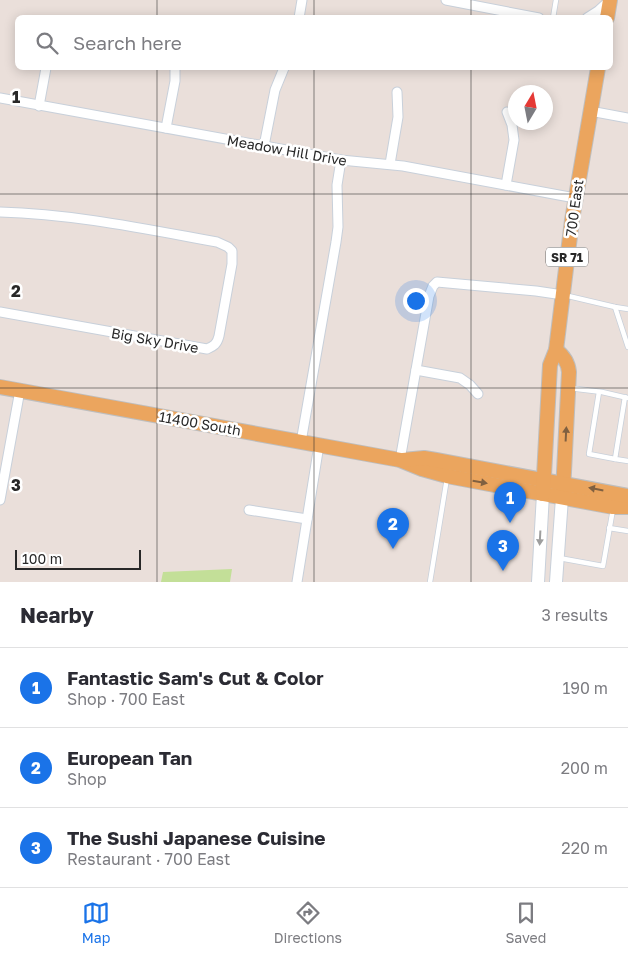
<!DOCTYPE html>
<meta charset="utf-8">
<style>
body{margin:0;font-family:"Golos Text",sans-serif;background:#f2f2f3;color:#2b2b33}
.compass{position:absolute;left:508px;top:85px;width:45px;height:45px;border-radius:50%;background:#fff;box-shadow:0 2px 12px #0003;rotate:10deg}
.scale{position:absolute;left:15px;bottom:12px;width:126px;box-sizing:border-box;padding-left:5px;border:2px solid #282828;border-top:0;font-size:14px;line-height:18px;white-space:nowrap;color:#282828;-webkit-text-stroke:4px #fff;paint-order:stroke}
.you{position:absolute;left:415px;top:300px;width:18px;height:18px;margin:-12px;border:4px solid #fff;border-radius:50%;background:#1a73e8;box-shadow:0 0 0 8px #1a73e833}
.badge{display:grid;place-items:center;width:32px;height:32px;border-radius:50%;background:#1a73e8;color:#fff;font-size:16px;font-weight:700}
.pin{position:absolute;translate:-50% -41px;filter:drop-shadow(0 1px 2px #0008)}
.pin::after{content:'';position:absolute;top:26px;width:18px;height:15px;background:inherit;clip-path:polygon(0 0,100% 0,50% 100%)}
.list{margin:0;padding:0;list-style:none}
h2{display:flex;justify-content:space-between;align-items:center;height:65px;margin:0;padding:0 20px;font-size:21px}
h2 small{font-size:16px;font-weight:400;color:#7c7c81}
.list li{display:grid;grid-template-columns:32px 1fr auto;gap:15px;align-items:center;box-sizing:border-box;height:80px;padding:0 20px;border-top:1px solid #e1e1e2}
.list b{display:block;font-size:19px;white-space:nowrap}
.list p{margin:0;font-size:16px;white-space:nowrap;color:#7c7c81}
.list em{font-size:16px;font-style:normal;color:#7c7c81}
.icon{flex:none;width:28px;height:28px;fill:none;stroke:currentColor;stroke-width:2;stroke-linecap:round;stroke-linejoin:round}
.map{position:relative;flex:none;width:628px;height:582px;overflow:hidden}
.search{position:absolute;background:#fff;box-shadow:0 2px 12px #0003;left:15px;right:15px;top:15px;height:55px;display:flex;align-items:center;gap:12px;box-sizing:border-box;padding:0 18px;border-radius:8px;color:#7c7c81;font-size:19px}
.sheet{height:305px;background:#fff}
nav{display:flex;justify-content:space-around;align-items:center;box-sizing:border-box;height:70px;border-top:1px solid #e1e1e2;background:#fff;font-size:14px;color:#7c7c81}
nav a{display:grid;justify-items:center;gap:2px}
nav .on{color:#1a73e8}
.map>svg:first-child{display:block}
.green{fill:#c3df98}
.lines{fill:none;stroke-linecap:round;stroke-linejoin:round}
.lane-casing{stroke:#c8d0da;stroke-width:6}
.street-casing{stroke:#c8d0da;stroke-width:11}
.secondary-casing{stroke:#c8d0da;stroke-width:14}
.primary-casing{stroke:#bebebe;stroke-width:16}
.lane{stroke:#fff;stroke-width:4.5}
.street{stroke:#fff;stroke-width:9}
.secondary{stroke:#fff;stroke-width:12}
.primary{stroke:#eba55e;stroke-width:14}
.oneway{fill:#806040}
.oneway2{fill:#9e9e9e}
.grid{fill:none;stroke:#282828;stroke-width:1;stroke-opacity:0.55}
.labels{text-anchor:middle;dominant-baseline:central;stroke-width:5;stroke-linejoin:round;paint-order:stroke}
.shield{fill:#fff;stroke:#686868;stroke-width:1}
.shield-label{font-size:12px;font-weight:bold;fill:#282828}
.street-label{font-size:14px;fill:#282828;stroke:#fff}
.grid-label{font-size:16px;text-anchor:middle;font-weight:bold;fill:#282828;stroke:#fff;stroke-width:5;stroke-linejoin:round;paint-order:stroke}
</style>
<div class="map">
<svg width="628" height="582" viewBox="0 0 628 582">
<rect width="100%" height="100%" fill="#eadfda"/>
<path class="green" d="M232,569L230,582H161L163,572Z"/>
<g class="lines">
<defs>
<g id="lane">
<path d="M553,18L556,0"/>
<path d="M564,295L615,307L628,309"/>
<path d="M615,307L628,347"/>
<path d="M569,388L602,392L628,398"/>
<path d="M599,392L589,454L615,459"/>
<path d="M625,397L615,459L628,461"/>
<path d="M609,528L628,531"/>
<path d="M559,558L603,566L613,509"/>
<path d="M430,582L447,478"/>
</g>
<g id="street">
<path d="M446,0L539,18"/>
<path d="M299,18L302,0"/>
<path d="M587,18L598,11L610,0"/>
<path d="M0,98L341,160L403,166L575,198"/>
<path d="M39,106L46,68"/>
<path d="M590,111L628,118"/>
<path d="M166,128L175,81V68"/>
<path d="M264,146L275,90L284,68"/>
<path d="M390,164L398,117L397,92"/>
<path d="M506,185L514,140L512,125L507,112"/>
<path d="M0,212C74,214 145,229 217,242L228,247L232,251V264L219,336C217,344 214,346 207,349L0,312"/>
<path d="M416,370L460,378L470,385L478,394"/>
<path d="M301,442L336,242L338,227L337,185L341,160"/>
<path d="M400,460L429,296L433,286L437,282L536,291L563,295"/>
<path d="M0,500L20,390"/>
<path d="M249,510L307,519"/>
<path d="M297,582L319,445"/>
</g>
<g id="secondary">
<path d="M538,582L543,494"/>
<path d="M556,582L562,498"/>
</g>
<g id="primary">
<path d="M607,18L610,0"/>
<path d="M556,350C564,356 568,362 569,372L563,492"/>
<path d="M0,387L400,460L422,469L447,476L613,507H628"/>
<path d="M403,460L424,458L436,460L628,496"/>
<path d="M543,494L550,365L556,350L572,220L598,68"/>
</g>
</defs>
<use href="#lane" class="lane-casing"/>
<use href="#street" class="street-casing"/>
<use href="#secondary" class="secondary-casing"/>
<use href="#primary" class="primary-casing"/>
<use href="#lane" class="lane"/>
<use href="#street" class="street"/>
<use href="#secondary" class="secondary"/>
<use href="#primary" class="primary"/>
</g>
<defs><path id="oneway-solid" d="M-6-.8H1V-3.2L6.5 0L1 3.2V.8H-6Z" transform="scale(1.25)"/></defs>
<g class="oneway">
<use href="#oneway-solid" transform="translate(566 434) rotate(-87)"/>
<use href="#oneway-solid" transform="translate(480 482) rotate(10)"/>
<use href="#oneway-solid" transform="translate(596 489) rotate(-169)"/>
</g>
<use class="oneway2" href="#oneway-solid" transform="translate(540 538) rotate(93)"/>
<path class="grid" d="M157,0V18M314,0V18M471,0V18M157,68V582M314,68V582M471,68V582M0,194H628M0,388H628"/>
<g class="labels">
<rect class="shield" x="546" y="247.5" width="42" height="19" rx="4"/>
<g class="shield-label">
<text x="567" y="257">SR 71</text>
</g>
<g class="street-label">
<text transform="translate(287 150) rotate(10)">Meadow Hill Drive</text>
<text transform="translate(574 208) rotate(-82)">700 East</text>
<text transform="translate(155 340) rotate(10)">Big Sky Drive</text>
<text transform="translate(200 423) rotate(10)">11400 South</text>
</g>
</g>
<g class="grid-label">
<text x="16" y="103">1</text>
<text x="16" y="297">2</text>
<text x="16" y="491">3</text>
</g>
</svg>
<svg class="compass" viewBox="-18 -18 36 36"><path d="M0-13l5 13h-10z" fill="#e53935"/><path d="M0 13l5-13h-10z" fill="#7c7c81"/></svg>
<div class="scale">100 m</div>
<div class="you"></div>
<div class="pin badge" style="left:510px;top:523px">1</div>
<div class="pin badge" style="left:393px;top:549px">2</div>
<div class="pin badge" style="left:503px;top:571px">3</div>
<div class="search"><svg class="icon" aria-label="search" viewBox="0 0 24 24"><circle cx="10" cy="10" r="6"/><path d="M15 15l6 6"/></svg>Search here</div>
</div>
<section class="sheet">
<h2>Nearby<small>3 results</small></h2>
<ul class="list">
<li><span class="badge">1</span><div><b>Fantastic Sam's Cut &amp; Color</b><p>Shop · 700 East</p></div><em>190 m</em></li>
<li><span class="badge">2</span><div><b>European Tan</b><p>Shop</p></div><em>200 m</em></li>
<li><span class="badge">3</span><div><b>The Sushi Japanese Cuisine</b><p>Restaurant · 700 East</p></div><em>220 m</em></li>
</ul>
</section>
<nav>
<a class="on"><svg class="icon" aria-label="map" viewBox="0 0 24 24"><path d="M3 6l6-2 6 2 6-2v14l-6 2-6-2-6 2zM9 4v14M15 6v14"/></svg>Map</a>
<a><svg class="icon" aria-label="directions" viewBox="0 0 24 24"><path d="M12 3l9 9-9 9-9-9zM9 14v-3h6M13 9l2 2-2 2"/></svg>Directions</a>
<a><svg class="icon" aria-label="saved" viewBox="0 0 24 24"><path d="M7 4h10v16l-5-4-5 4z"/></svg>Saved</a>
</nav>
